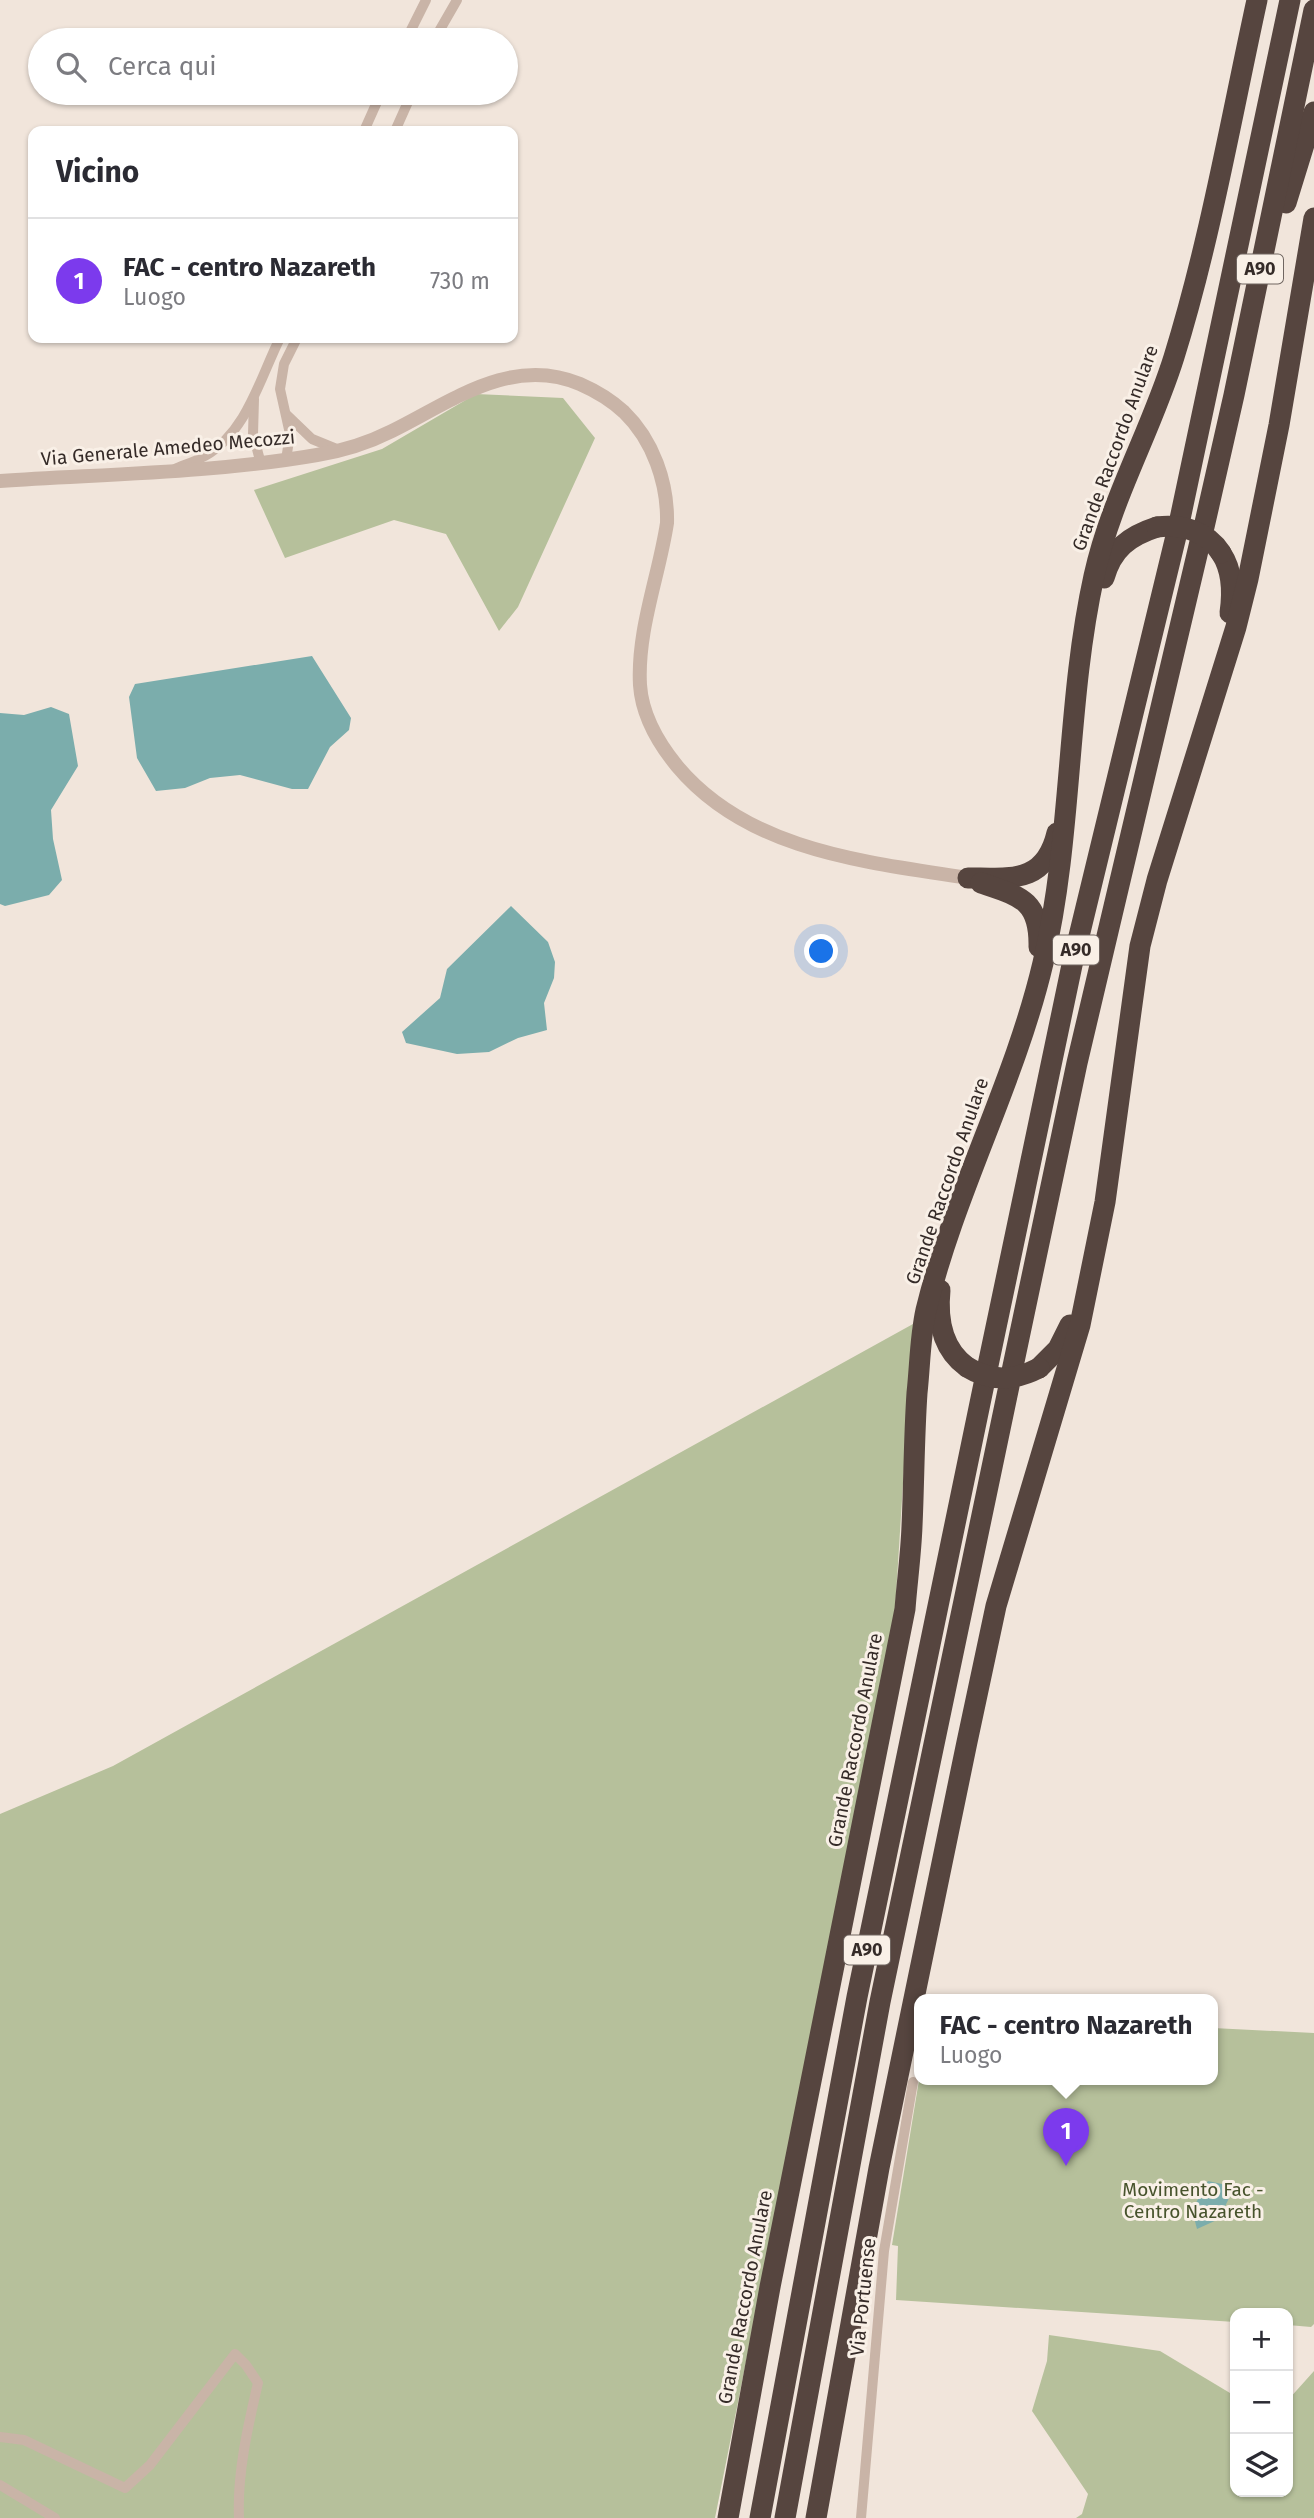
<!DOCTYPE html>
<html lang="it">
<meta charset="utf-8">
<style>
body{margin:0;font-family:"Fira Sans",sans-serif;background:#f2f2f3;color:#2b2b33}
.controls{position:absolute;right:21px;bottom:21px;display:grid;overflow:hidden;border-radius:14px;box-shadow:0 2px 5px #0004}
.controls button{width:63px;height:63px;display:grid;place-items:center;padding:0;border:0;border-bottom:2px solid #e1e1e2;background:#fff;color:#2b2b33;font:35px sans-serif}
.you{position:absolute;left:822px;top:952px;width:24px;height:24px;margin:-18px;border:5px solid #fff;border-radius:50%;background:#1a73e8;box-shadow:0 0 0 10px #1a73e833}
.badge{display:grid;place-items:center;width:46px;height:46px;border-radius:50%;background:#7c3aed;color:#fff;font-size:23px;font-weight:700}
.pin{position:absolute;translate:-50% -58px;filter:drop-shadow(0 2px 4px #0008)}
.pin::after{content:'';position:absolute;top:37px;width:24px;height:21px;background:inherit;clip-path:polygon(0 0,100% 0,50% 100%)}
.popup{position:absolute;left:914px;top:1994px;width:304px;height:91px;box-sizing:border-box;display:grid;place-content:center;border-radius:14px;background:#fff;filter:drop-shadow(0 2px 5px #0005);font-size:23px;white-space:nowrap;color:#7c7c81}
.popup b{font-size:26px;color:#2b2b33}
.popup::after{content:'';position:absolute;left:50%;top:100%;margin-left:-14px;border:14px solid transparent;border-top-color:#fff}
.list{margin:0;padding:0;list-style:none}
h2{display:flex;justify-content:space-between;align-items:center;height:91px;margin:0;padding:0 28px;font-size:30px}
h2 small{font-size:23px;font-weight:400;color:#7c7c81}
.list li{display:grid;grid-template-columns:46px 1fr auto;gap:21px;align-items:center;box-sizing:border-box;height:126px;padding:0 28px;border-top:2px solid #e1e1e2}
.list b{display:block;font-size:26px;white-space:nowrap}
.list p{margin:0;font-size:23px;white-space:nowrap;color:#7c7c81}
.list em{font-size:23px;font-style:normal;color:#7c7c81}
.icon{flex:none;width:38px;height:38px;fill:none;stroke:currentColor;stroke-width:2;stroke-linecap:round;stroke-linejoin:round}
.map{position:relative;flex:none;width:1314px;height:2518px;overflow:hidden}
.search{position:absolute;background:#fff;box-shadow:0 2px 5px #0004;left:28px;top:28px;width:490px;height:77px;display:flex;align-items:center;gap:18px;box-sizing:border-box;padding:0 24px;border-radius:38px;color:#7c7c81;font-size:26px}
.panel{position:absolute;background:#fff;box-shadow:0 2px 5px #0004;left:28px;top:126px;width:490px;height:217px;border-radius:14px}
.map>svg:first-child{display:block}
.green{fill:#b6c09b}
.water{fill:#7badac}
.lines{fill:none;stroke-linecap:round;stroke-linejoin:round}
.minor{stroke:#c9b4a7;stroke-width:10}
.tertiary{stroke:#c9b4a7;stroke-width:14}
.motorway{stroke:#56453f;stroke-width:21}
.motorway-bridge{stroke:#56453f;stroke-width:21}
.labels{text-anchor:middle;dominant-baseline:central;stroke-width:6;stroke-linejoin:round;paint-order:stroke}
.shield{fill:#f9f0e7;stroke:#706661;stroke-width:2}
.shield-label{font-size:18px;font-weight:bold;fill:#352b28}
.street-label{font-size:19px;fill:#352b28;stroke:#f9f0e7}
.park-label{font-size:19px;fill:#47532c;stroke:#f9f0e7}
</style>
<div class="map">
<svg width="1314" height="2518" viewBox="0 0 1314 2518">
<rect width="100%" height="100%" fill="#f1e5db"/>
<g class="green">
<path d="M476,394L563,398L595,438L518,607L499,631L446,534L394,520L285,558L254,490L382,449Z"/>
<path d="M913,1324L895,1611L715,2518H0V1814L113,1766Z"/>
<path d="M1213,2028L1314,2033V2324L1311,2327L1288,2325V2313H1235V2322L896,2300L898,2246L892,2245L919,2080H1213Z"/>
<path d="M1049,2335L1160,2351L1235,2396V2492H1288V2400L1314,2371V2518H1076L1082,2514L1088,2494L1032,2411L1047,2361Z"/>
</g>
<g class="water">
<path d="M312,656L351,718L349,730L330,747L308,789H292L240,775L210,778L185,788L156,791L137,758L129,697L135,684Z"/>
<path d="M51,707L69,714L78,766L51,810L53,839L62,880L49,895L5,906L0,904V713L24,715Z"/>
<path d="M511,906L548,942L555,962L554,978L544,1003L547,1030L518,1038L489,1052L457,1054L406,1043L402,1032L440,998L447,969Z"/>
<path d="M1208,2181L1222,2184L1230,2196L1219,2219L1197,2229L1192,2210Z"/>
</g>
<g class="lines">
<g class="minor">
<path d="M406,40L426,0"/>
<path d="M434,40L457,0"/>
<path d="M364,131L381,93"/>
<path d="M395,131L412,93"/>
<path d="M254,399L253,434L261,464"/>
<path d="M287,415L312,439L339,450"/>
<path d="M286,460L290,434L280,389L284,364L297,338"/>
<path d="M175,469C184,465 196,461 205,456C247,432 260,378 280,338"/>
<path d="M0,2437L24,2440L125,2488L150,2465L235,2354L246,2365L258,2383C248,2426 237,2473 239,2518"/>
<path d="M0,2485L55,2518"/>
<path d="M861,2518L884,2251L913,2082"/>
</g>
<path class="tertiary" d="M0,481C105,474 213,473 317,455C343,451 368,443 392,431C451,402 511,355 580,384C596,391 611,400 624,412C653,440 668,483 667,523C659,576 637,630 640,685C642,715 659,744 677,766C748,851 865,862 968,878"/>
<g class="motorway">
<path d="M1286,203L1314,112"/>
<path d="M1180,519L1290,0"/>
<path d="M1204,527L1234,395L1314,10"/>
<path d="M1221,553C1233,571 1233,592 1230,613"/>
<path d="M1104,578C1112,549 1129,536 1157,527"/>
<path d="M968,878C1011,878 1045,884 1057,833"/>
<path d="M981,883C1020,896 1040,900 1039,947"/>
<path d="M940,1290C937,1320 942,1349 967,1367"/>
<path d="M1039,1368L1058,1349L1070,1325"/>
<path d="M987,1370L1072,965L1177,532"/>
<path d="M1012,1371L1077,1063L1200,542"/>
<path d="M728,2518L770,2287L905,1609C907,1582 911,1554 912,1526C914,1482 914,1437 917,1393C920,1366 920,1337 926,1310C955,1191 1015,1082 1043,963C1073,836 1066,703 1094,576C1111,499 1151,431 1174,357C1210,241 1231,119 1257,0"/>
<path d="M760,2518L857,1997L984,1384"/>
<path d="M785,2518L880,2002L1009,1386"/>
<path d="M816,2518L879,2168L967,1742L996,1606L1080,1325L1105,1202L1140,946L1157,880L1236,627L1248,579L1279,425L1314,218"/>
</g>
<g class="motorway-bridge">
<path d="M1157,527C1182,524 1207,531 1221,553"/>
<path d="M967,1367C991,1382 1014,1381 1039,1368"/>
</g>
</g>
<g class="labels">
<g class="shield">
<rect x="1237" y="254.5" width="46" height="29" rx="5"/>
<rect x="1053" y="935.5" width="46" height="29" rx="5"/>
<rect x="844" y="1935.5" width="46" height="29" rx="5"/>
</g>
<g class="shield-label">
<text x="1260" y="269">A90</text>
<text x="1076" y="950">A90</text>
<text x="867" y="1950">A90</text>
</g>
<g class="street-label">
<text transform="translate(168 448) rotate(-5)">Via Generale Amedeo Mecozzi</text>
<text transform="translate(1115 448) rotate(-70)">Grande Raccordo Anulare</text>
<text transform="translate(947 1181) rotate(-71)">Grande Raccordo Anulare</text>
<text transform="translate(855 1740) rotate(-79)">Grande Raccordo Anulare</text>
<text transform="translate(745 2297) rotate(-79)">Grande Raccordo Anulare</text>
<text transform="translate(863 2297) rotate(-84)">Via Portuense</text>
</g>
<g class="park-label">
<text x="1193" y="2189">Movimento Fac -<tspan x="1193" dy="22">Centro Nazareth</tspan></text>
</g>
</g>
</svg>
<div class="controls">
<button>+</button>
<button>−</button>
<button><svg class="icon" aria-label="layers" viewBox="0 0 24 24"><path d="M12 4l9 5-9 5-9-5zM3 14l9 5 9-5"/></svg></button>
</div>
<div class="you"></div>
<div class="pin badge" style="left:1066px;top:2166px">1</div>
<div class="popup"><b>FAC - centro Nazareth</b>Luogo</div>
<div class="search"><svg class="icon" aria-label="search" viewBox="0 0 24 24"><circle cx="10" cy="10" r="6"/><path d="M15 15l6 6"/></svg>Cerca qui</div>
<section class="panel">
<h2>Vicino<small></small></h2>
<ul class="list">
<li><span class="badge">1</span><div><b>FAC - centro Nazareth</b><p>Luogo</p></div><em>730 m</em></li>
</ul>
</section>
</div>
